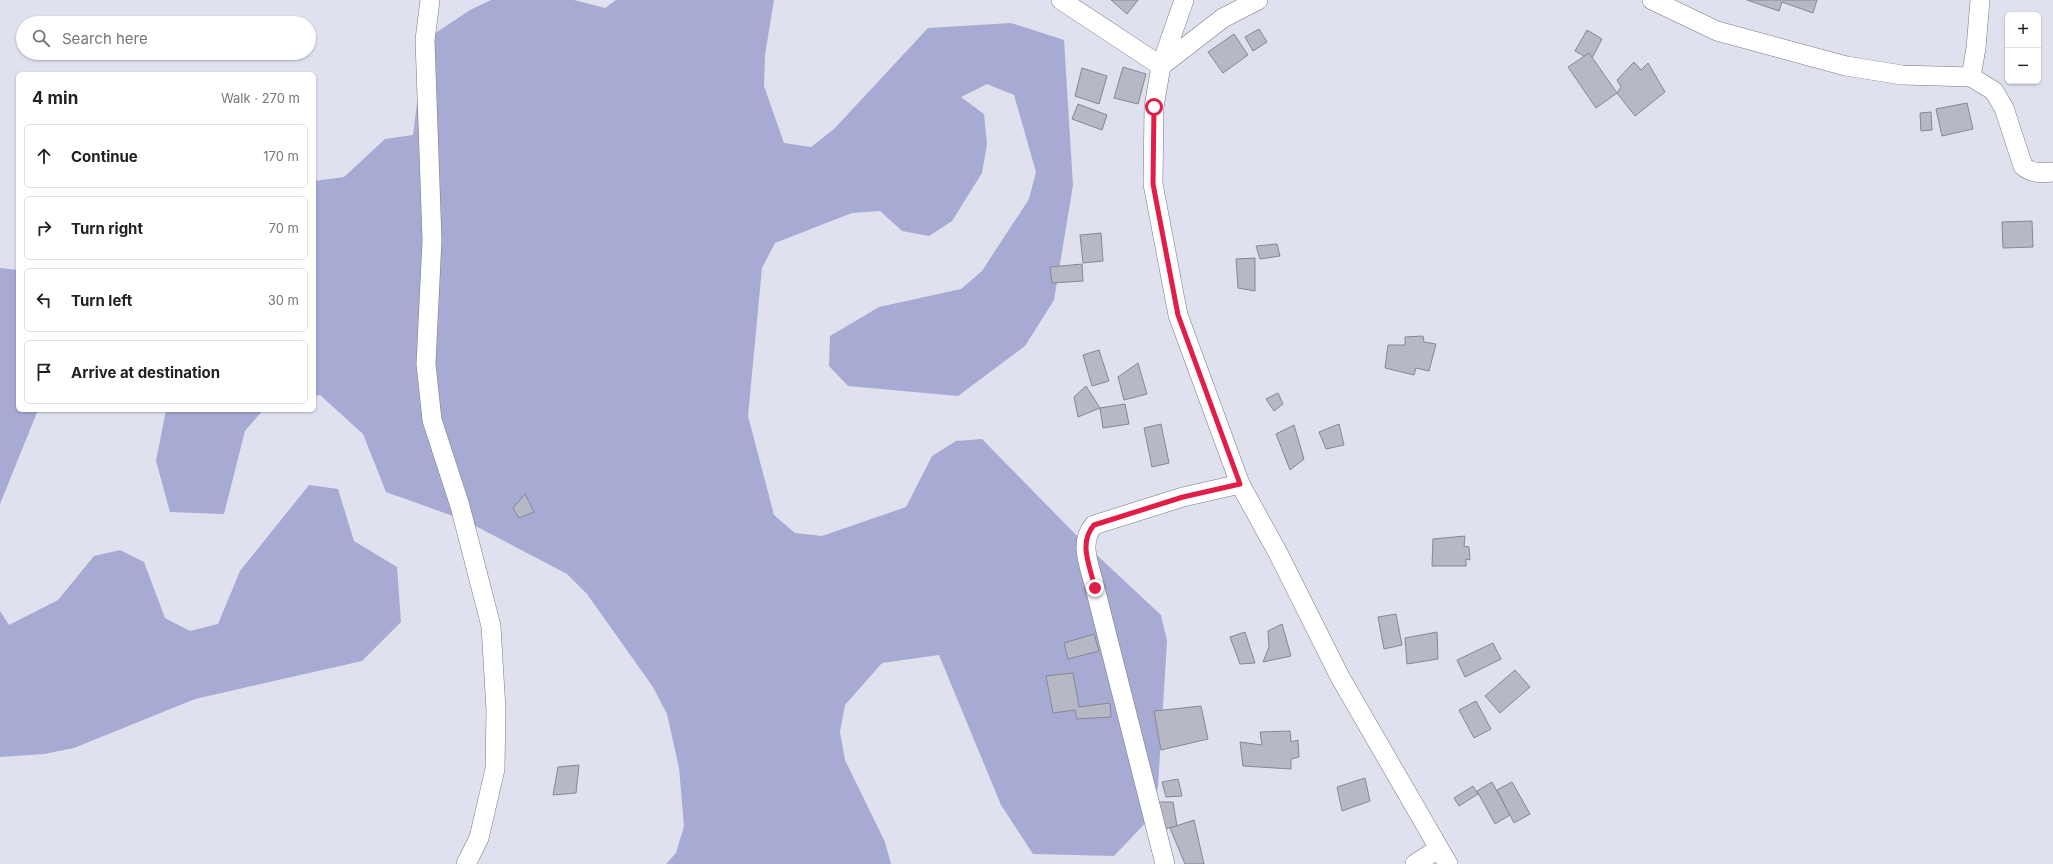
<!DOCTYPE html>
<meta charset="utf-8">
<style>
body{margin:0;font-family:Inter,sans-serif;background:#f2f2f2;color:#222}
.controls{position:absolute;right:12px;top:12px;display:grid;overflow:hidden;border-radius:6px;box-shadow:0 1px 3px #0004}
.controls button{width:36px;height:36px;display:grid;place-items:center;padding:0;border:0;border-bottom:1px solid #e0e0e0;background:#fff;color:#222;font:20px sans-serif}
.stop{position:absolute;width:12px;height:12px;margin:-9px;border:3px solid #e11d48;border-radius:50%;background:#fff}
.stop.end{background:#e11d48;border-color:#fff;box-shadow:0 1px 4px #0008}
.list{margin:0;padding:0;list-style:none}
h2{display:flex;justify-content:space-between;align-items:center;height:52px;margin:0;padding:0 16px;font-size:17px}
h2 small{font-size:13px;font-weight:400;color:#767676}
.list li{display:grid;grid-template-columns:26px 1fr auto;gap:12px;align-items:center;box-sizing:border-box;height:64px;margin:0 8px 8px;padding:0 8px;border:1px solid #e0e0e0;border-radius:6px}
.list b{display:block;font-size:15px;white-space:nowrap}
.list em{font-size:13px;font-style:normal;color:#767676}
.icon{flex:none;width:22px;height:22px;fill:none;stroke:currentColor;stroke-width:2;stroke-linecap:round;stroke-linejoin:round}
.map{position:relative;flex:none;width:2053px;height:864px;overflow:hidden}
.search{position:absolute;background:#fff;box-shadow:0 1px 3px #0004;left:16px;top:16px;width:300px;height:44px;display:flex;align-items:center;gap:10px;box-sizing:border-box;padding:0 14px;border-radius:22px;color:#767676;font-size:15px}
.panel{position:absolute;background:#fff;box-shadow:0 1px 3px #0004;left:16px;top:72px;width:300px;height:340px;border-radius:6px}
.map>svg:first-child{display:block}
.green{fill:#a7abd3}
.building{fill:#b6b8c6;stroke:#868795}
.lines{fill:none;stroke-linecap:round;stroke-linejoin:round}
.minor-casing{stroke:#767885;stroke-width:20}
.minor{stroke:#fff;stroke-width:19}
.route{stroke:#e11d48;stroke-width:5}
</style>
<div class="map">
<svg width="2053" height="864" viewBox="0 0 2053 864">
<rect width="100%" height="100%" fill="#dfe1ef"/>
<g class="green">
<path d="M491,0H574L605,8L616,0H774L765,55L764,86L784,143L811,147L834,129L928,28L1011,23L1064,40L1073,185L1054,300L1025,346L958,396L848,386L829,366L830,336L879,307L961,289L982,271L1029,199L1036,172L1014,95L987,84L961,97L984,114L987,144L982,173L952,221L929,236L902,231L880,211L852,213L775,243L762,268L748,416L774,515L795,533L822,536L906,507L932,456L956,441L982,439L1085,544L1161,615L1167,641L1158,786L1152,816L1114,856L1033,854L1001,805L939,655L882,663L845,705L840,732L845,760L885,842L891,864H666L676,853L684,826L679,768L667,714L653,687L587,594L567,574L464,520L386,492L363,434L320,395L314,396V181L344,177L385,139L413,135L425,40L470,10Z"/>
<path d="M0,268L18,270V410H38L0,504Z"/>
<path d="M166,410H263L245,431L224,514L170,512L156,461Z"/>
<path d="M309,485L338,489L354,541L397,567L401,622L362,661L195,699L74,748L44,754L0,757V611L9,625L58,600L94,556L120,550L144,562L165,618L190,631L218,624L240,571Z"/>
</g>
<g class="building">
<path d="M1111,0H1138L1127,14Z"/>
<path d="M1747,0H1817L1813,13L1782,2L1779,11Z"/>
<path d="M1259,29L1267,42L1253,51L1245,37Z"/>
<path d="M1587,30L1602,39L1591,60L1575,51Z"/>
<path d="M1234,34L1248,55L1223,73L1208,52Z"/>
<path d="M1589,53L1617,93L1596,108L1568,67Z"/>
<path d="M1634,62L1641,70L1648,63L1665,92L1635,116L1617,93L1621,87L1617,80Z"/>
<path d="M1123,67L1146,74L1138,104L1114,98Z"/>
<path d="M1082,68L1107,76L1099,104L1075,96Z"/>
<path d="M1967,103L1973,129L1942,136L1936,109Z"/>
<path d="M1078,104L1107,115L1102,130L1072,119Z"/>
<path d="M1931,112L1932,130L1921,131L1920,113Z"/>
<path d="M2032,221L2033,247L2003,248L2002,222Z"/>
<path d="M1101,233L1103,261L1083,263L1080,235Z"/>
<path d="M1277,244L1280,256L1260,259L1256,246Z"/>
<path d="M1255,258V291L1238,288L1236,259Z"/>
<path d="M1082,264L1083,281L1052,283L1050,267Z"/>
<path d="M1423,336L1424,342L1436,344L1429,371L1416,368L1414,375L1385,368L1388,345H1405V337Z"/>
<path d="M1099,350L1109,381L1092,386L1083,355Z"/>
<path d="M1138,363L1147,394L1124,400L1118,377Z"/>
<path d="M1086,386L1100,408L1078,417L1074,397Z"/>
<path d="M1278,393L1283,404L1274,411L1266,399Z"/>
<path d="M1125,404L1129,424L1103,428L1100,408Z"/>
<path d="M1161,424L1169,463L1152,467L1144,428Z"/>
<path d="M1339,424L1344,445L1326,449L1319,432Z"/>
<path d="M1294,425L1304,459L1290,470L1276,434Z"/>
<path d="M525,494L534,512L519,518L513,508Z"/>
<path d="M1465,536L1464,546L1469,547L1470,560L1466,559V566H1432L1433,539Z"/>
<path d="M1396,614L1402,645L1384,649L1378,617Z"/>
<path d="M1282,624L1291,656L1263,662L1269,647L1268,631Z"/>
<path d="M1245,632L1255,663L1240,664L1230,637Z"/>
<path d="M1437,632L1438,659L1407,664L1405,638Z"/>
<path d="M1094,634L1099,651L1068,659L1064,643Z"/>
<path d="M1493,643L1501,659L1465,677L1457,660Z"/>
<path d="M1515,670L1530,687L1500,713L1485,696Z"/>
<path d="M1073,673L1079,707L1110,703L1111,717L1077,719L1075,710L1053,713L1046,676Z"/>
<path d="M1476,701L1491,729L1474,738L1459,710Z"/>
<path d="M1201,706L1208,739L1161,750L1154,711Z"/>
<path d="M1290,731L1291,742L1298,740L1299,757L1291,759V769L1243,766L1240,742L1262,745L1260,732Z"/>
<path d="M579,765L576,793L553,795L558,767Z"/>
<path d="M1365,778L1370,801L1342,811L1337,787Z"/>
<path d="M1178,779L1182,796L1166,797L1162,782Z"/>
<path d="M1492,782L1510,815L1495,824L1477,791Z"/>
<path d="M1512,782L1530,814L1514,823L1497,790Z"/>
<path d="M1473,786L1478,794L1459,806L1454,798Z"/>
<path d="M1159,802H1173L1177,826L1165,829Z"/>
<path d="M1194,820L1204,864H1185L1170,828Z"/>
</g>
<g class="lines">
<defs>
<g id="minor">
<path d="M430,0L425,40L432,240L426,364L432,420L460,506L491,626L496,710L495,769L479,838L466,864"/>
<path d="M1061,0L1161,66L1223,18L1258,0"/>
<path d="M1184,0L1161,66L1154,107L1153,184L1178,315L1240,484L1278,553L1340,677L1448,864"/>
<path d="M1652,0L1717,31L1846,66L1902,75L1971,77L1994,91L2004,108L2023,166C2032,174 2042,173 2053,172"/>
<path d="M1971,77L1976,48L1980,0"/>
<path d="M1165,864L1095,588C1090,566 1078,543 1094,525L1183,497L1240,484"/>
<path d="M1415,864L1438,849"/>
</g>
</defs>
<use href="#minor" class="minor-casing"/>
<use href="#minor" class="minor"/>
</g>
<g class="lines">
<path class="route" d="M1095,588C1090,566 1078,543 1094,525L1183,497L1240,484L1178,315L1153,184L1154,107"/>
</g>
</svg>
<div class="controls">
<button>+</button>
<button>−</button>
</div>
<div class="stop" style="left:1154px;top:107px"></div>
<div class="stop end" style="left:1095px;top:588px"></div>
<div class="search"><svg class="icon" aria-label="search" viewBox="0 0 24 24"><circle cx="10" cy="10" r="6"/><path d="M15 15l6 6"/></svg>Search here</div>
<section class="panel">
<h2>4 min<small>Walk · 270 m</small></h2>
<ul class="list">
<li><svg class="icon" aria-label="ahead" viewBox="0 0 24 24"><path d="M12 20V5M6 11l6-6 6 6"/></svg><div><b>Continue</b></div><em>170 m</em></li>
<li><svg class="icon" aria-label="right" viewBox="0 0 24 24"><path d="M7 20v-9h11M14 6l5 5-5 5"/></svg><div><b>Turn right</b></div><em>70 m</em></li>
<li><svg class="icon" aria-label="left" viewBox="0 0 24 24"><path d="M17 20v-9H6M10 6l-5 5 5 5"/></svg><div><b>Turn left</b></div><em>30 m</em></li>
<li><svg class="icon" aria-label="arrive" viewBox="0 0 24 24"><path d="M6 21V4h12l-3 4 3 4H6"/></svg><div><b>Arrive at destination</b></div></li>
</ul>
</section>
</div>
